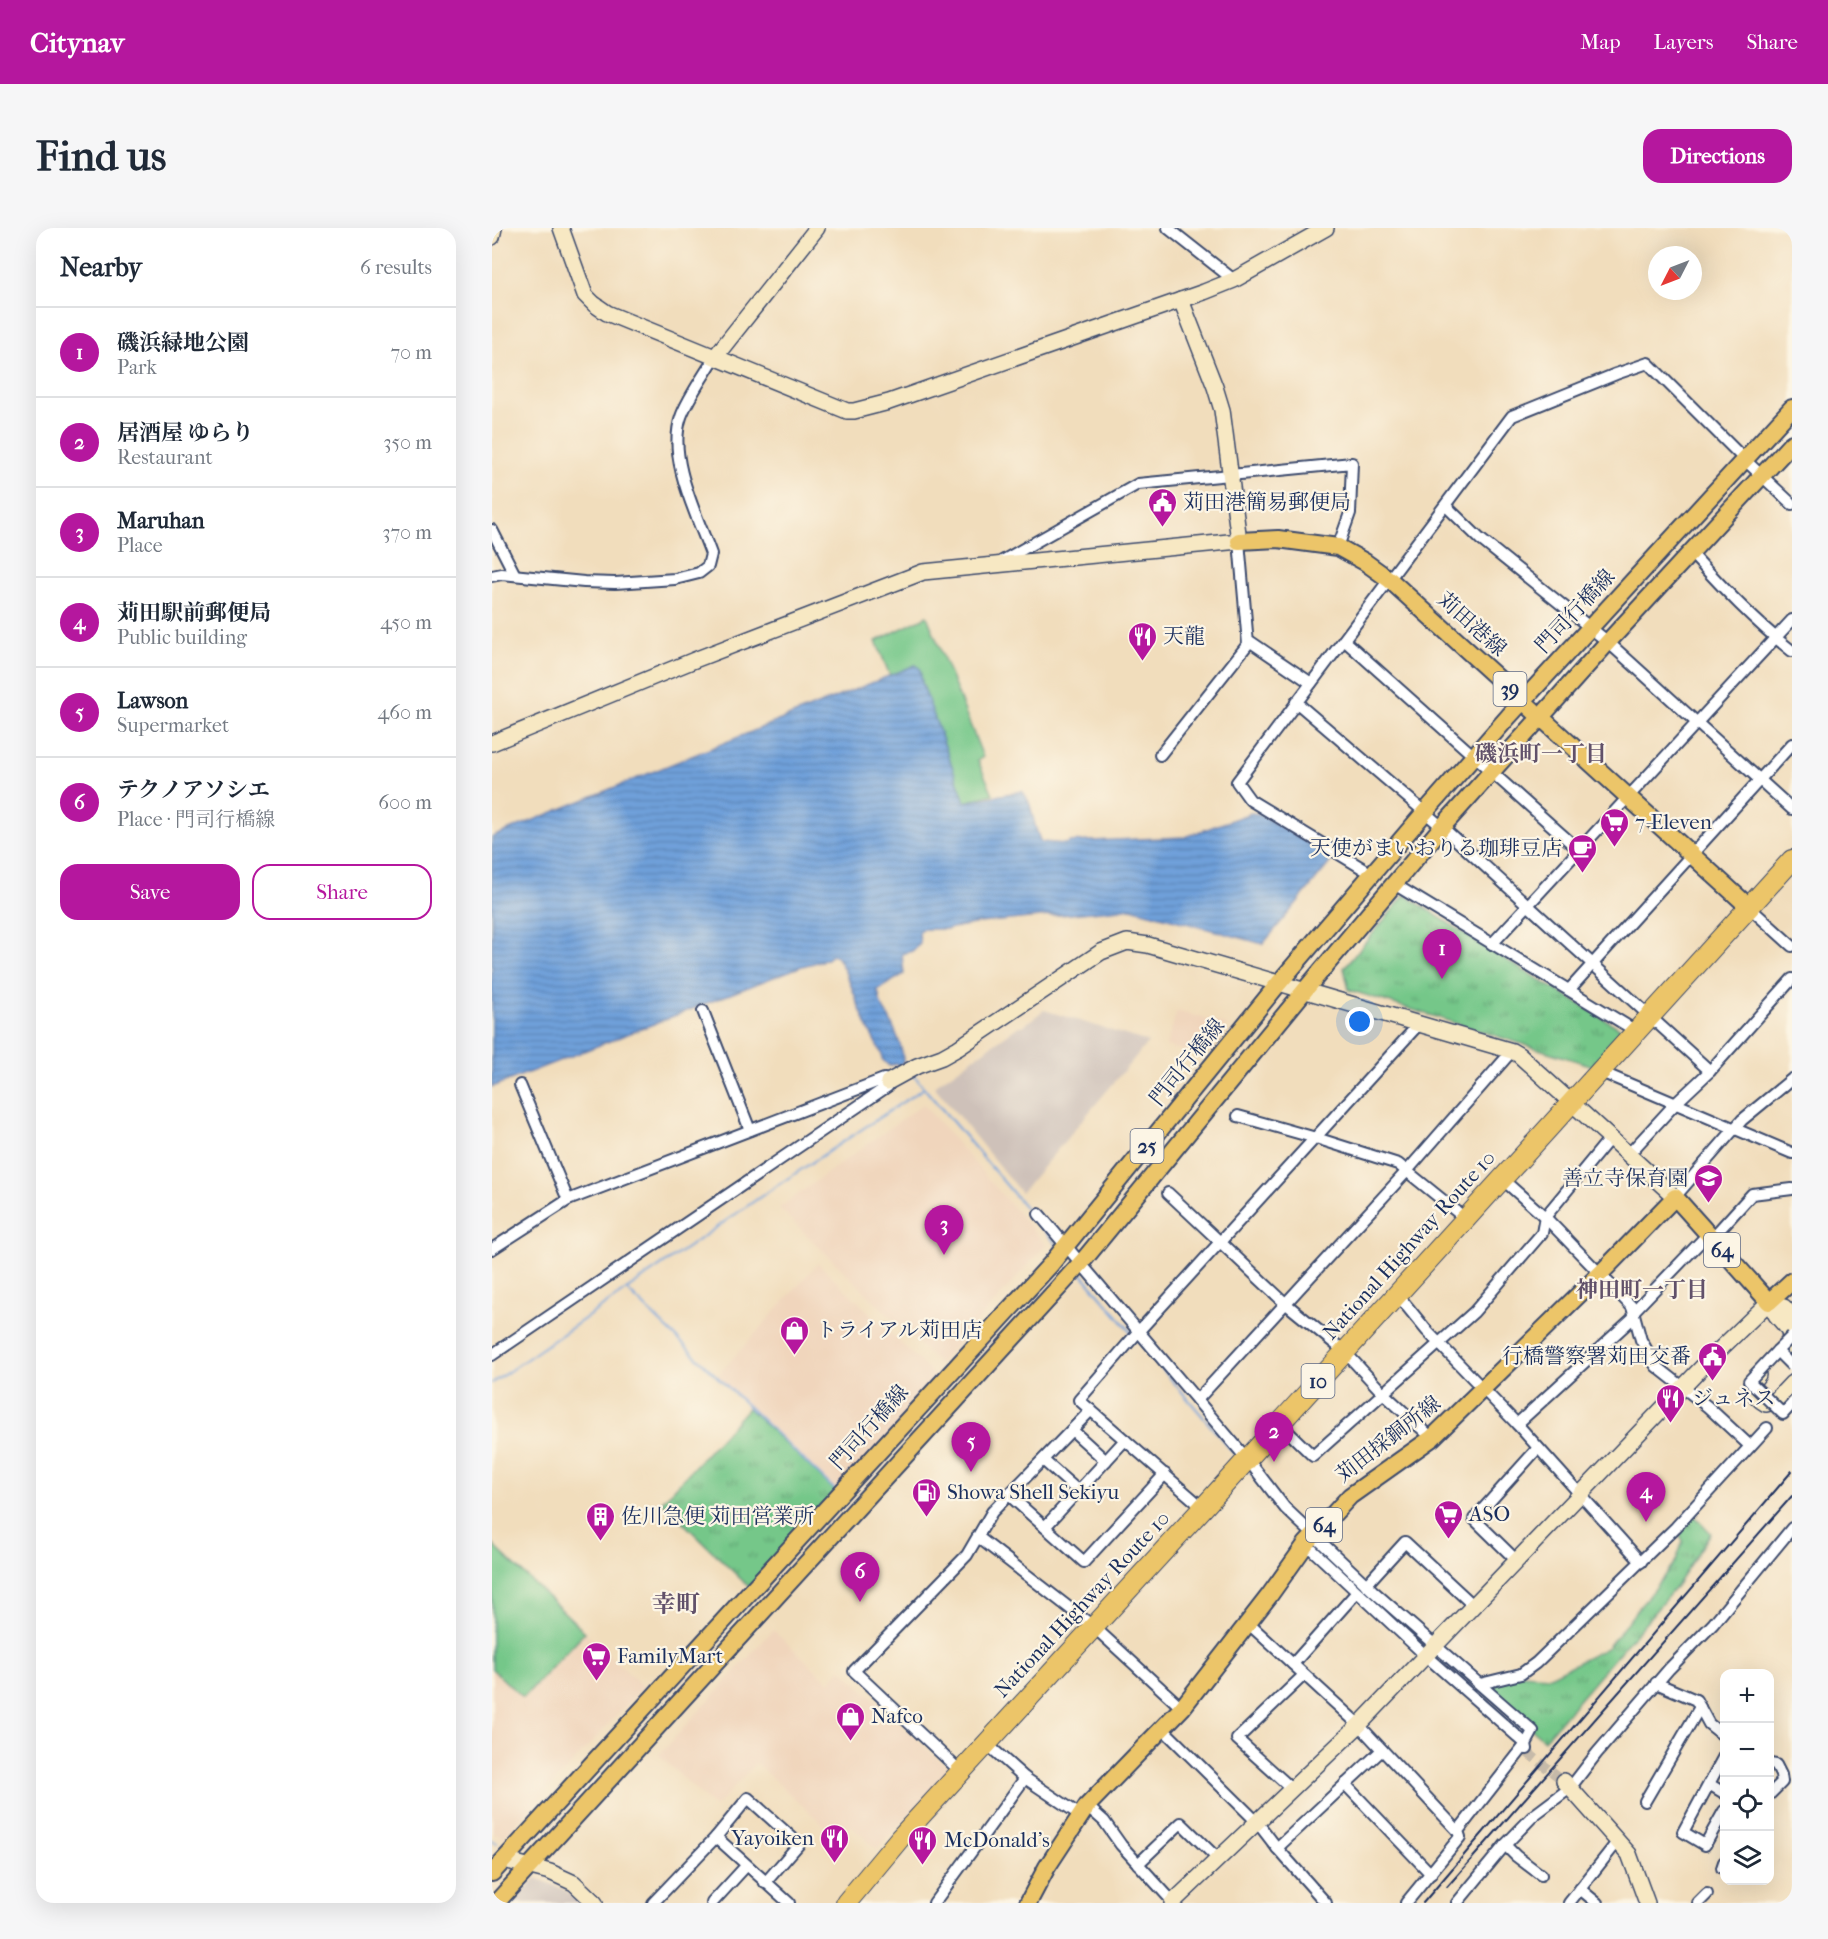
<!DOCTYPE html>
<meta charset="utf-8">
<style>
body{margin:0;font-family:"IM FELL French Canon","Noto Serif JP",serif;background:#f6f6f7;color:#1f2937}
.controls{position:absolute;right:18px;bottom:18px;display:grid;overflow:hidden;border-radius:12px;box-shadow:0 6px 24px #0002}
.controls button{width:54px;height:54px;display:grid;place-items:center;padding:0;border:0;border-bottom:2px solid #e0e1e3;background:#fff;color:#1f2937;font:30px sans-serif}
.compass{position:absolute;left:1156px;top:18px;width:54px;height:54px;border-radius:50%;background:#fff;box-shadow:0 6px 24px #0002;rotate:228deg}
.you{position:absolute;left:868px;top:794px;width:21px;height:21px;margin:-15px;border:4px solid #fff;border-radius:50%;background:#1a73e8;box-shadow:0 0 0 9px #1a73e833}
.badge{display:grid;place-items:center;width:39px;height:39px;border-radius:50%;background:#b5179e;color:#fff;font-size:20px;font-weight:700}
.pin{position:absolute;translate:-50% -50px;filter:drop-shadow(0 2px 3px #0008)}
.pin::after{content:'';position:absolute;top:32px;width:21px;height:18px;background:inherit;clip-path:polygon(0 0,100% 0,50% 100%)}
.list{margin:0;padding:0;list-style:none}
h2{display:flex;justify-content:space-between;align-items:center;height:78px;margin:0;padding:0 24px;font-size:26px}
h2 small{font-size:20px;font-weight:400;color:#747a83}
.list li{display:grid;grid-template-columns:39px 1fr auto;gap:18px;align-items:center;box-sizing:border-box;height:90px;padding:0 24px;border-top:2px solid #e0e1e3}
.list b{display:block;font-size:22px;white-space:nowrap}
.list p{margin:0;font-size:20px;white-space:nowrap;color:#747a83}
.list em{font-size:20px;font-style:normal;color:#747a83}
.actions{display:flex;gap:12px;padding:18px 24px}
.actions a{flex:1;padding:14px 0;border:2px solid #b5179e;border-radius:18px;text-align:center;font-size:21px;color:#b5179e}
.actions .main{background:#b5179e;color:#fff}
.icon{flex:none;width:33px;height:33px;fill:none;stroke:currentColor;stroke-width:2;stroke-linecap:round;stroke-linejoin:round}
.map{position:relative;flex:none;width:1300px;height:1675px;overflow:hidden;border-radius:18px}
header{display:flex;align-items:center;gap:36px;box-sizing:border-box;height:84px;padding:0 30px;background:#b5179e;color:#fff}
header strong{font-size:28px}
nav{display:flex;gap:33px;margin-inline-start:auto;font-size:21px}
.intro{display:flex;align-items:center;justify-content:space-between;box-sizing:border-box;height:144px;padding:0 36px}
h1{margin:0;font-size:42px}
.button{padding:15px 27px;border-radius:18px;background:#b5179e;color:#fff;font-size:21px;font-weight:700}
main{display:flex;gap:36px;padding:0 36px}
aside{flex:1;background:#fff;border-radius:18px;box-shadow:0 6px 24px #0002}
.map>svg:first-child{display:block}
.built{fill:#f0d5bc}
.industrial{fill:#cec1b9}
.grass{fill:#75c789;stroke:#487b74;stroke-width:1.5}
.park{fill:url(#park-tufts);stroke:#487b74;stroke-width:1.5}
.water{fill:url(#water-rules);stroke:#46689c;stroke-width:1.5}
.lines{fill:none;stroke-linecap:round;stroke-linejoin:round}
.stream{stroke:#70a0da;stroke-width:2}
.street-tunnel{stroke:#c6baa9;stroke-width:10;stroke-dasharray:10 5;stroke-linecap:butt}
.street-casing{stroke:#3b496c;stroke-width:14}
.secondary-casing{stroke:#3b496c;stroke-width:18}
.primary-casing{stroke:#3b496c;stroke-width:20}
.highway-casing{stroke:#3b496c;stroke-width:22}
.street{stroke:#fff;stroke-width:10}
.secondary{stroke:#f7e8c3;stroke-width:15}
.primary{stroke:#ecc569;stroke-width:16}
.highway{stroke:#ecc569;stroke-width:20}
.rail{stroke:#1b2f5e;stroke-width:2}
.street-bridge-casing{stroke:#3b496c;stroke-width:14;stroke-linecap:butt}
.street-bridge{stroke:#fff;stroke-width:10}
.labels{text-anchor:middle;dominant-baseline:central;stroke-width:4.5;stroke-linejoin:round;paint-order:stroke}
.shield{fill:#fcf5e5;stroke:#5e6a86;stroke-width:1.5}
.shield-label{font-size:20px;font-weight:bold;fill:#1b2f5e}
.poi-label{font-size:21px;fill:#1b2f5e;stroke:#fcf5e5;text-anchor:start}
.street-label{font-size:21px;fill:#1b2f5e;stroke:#fcf5e5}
.neighbourhood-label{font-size:22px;font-weight:bold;fill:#61516a;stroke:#fcf5e5}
.quarter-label{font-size:24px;font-weight:bold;fill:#61516a;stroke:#fcf5e5}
</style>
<header>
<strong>Citynav</strong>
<nav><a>Map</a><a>Layers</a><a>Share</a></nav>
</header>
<div class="intro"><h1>Find us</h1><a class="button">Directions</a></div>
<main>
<aside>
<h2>Nearby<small>6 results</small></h2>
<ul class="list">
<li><span class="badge">1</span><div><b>磯浜緑地公園</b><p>Park</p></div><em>70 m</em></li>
<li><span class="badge">2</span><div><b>居酒屋 ゆらり</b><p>Restaurant</p></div><em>350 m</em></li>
<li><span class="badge">3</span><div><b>Maruhan</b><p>Place</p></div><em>370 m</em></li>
<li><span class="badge">4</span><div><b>苅田駅前郵便局</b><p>Public building</p></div><em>450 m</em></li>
<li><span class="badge">5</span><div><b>Lawson</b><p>Supermarket</p></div><em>460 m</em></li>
<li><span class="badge">6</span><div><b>テクノアソシエ</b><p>Place · 門司行橋線</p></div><em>600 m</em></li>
</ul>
<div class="actions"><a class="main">Save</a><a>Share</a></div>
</aside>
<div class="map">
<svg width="1300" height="1675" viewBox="0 0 1300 1675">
<defs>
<pattern id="park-tufts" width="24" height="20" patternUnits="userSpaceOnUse" patternTransform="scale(1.5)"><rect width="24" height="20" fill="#75c789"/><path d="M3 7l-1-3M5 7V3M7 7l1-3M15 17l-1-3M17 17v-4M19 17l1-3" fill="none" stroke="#5fa273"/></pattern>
<pattern id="water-rules" width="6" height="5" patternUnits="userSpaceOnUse" patternTransform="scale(1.5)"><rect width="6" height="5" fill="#70a0da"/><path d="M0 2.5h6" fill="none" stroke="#5b83b4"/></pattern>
</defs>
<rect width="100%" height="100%" fill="#fcf5e5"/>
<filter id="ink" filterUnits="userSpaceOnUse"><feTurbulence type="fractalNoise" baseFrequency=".0167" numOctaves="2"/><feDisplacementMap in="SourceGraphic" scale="12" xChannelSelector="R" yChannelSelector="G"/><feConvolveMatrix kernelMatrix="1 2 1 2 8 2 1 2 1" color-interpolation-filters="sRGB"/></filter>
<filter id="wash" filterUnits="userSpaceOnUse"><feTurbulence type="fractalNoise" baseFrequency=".008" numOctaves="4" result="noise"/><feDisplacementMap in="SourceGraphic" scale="24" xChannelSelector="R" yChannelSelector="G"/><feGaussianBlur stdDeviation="1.35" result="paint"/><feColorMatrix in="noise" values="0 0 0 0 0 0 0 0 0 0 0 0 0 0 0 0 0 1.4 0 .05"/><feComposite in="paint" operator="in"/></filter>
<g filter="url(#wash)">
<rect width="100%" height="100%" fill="#f1ddbc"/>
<g class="built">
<path d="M685,783L735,797L710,828L674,818Z"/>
<path d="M431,876L554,1017L447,1136L287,980Z"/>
<path d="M326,1035L449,1154L347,1266L256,1180L226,1147Z"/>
<path d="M281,1402L337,1454L349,1441L458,1542L385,1621L358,1597L345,1609L264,1535L223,1580L167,1527Z"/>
<path d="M93,1404L151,1459L12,1609L0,1604V1441L31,1470Z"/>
</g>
<g class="industrial">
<path d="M552,782L656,814L529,965L442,858L527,798H531Z"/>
<path d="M44,1650L71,1661L91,1675H22Z"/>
</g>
<g class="grass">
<path d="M435,388L491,529L486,533L501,566L473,574L430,455L428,441L423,437L398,448L384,413Z"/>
<path d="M0,1316L93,1404L31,1470L0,1441Z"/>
</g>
<g class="park">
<path d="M913,667L1001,724L1134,804L1101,838L857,762L852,740Z"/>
<path d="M256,1180L347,1266L260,1362L170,1274Z"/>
<path d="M1198,1283L1219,1305L1182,1361L1052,1512L988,1456L1029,1446L1058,1448L1115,1420L1184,1333L1191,1313L1184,1299Z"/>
</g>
<path class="water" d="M424,437L428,441L430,455L473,574L530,563C542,576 540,598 549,614L575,616L577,614L693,609L759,585L768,586L841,631L771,716L639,680L487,695L455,701H429L427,705L428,716L420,723L410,726L412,746L387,761L385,764L387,766C388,780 392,780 398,792C404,804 411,820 411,834L407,838L404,836L397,838L390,831V826C383,814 376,801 371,788C362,768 357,746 344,728L340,727L333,732L310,738L0,859V609Z"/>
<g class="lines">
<g class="stream">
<path d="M387,773L391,784"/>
<path d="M421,846L432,860"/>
<path d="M589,1045L639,1104"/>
<path d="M135,1062L343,1262"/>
<path d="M645,1111L746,1230"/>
<path d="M0,1155L274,965L432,860L566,1018"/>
<path d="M756,1241L789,1284L813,1307"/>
<path d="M824,1317L862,1352"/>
<path d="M886,1374L934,1419"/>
<path d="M943,1427L1035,1509"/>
<path d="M0,1613L5,1615"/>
</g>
</g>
</g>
<g filter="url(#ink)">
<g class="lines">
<path class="street-tunnel" d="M1036,1525L1072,1553"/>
<defs>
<g id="street">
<path d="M676,0L742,52"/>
<path d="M954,278L988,311L1116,414L1300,581"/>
<path d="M0,302L23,347"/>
<path d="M1199,325C1231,360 1263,394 1300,423"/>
<path d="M510,333L646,256L860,235L858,285L846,319"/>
<path d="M0,348L10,346L92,354L123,355L183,351L207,345L216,338L219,326C205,287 175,230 189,189C195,171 213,146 223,129"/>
<path d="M756,412L819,455"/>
<path d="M852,412L1087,622"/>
<path d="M804,474L950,599L1218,843"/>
<path d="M668,527L756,416L747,313"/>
<path d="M880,646L758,572L745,554L1020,188L1124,146L1156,135L1253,232L1300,276"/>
<path d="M902,656L1144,803"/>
<path d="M1257,679L1300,718"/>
<path d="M1000,716L1300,392"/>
<path d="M1077,762L1300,516"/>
<path d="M211,783L258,902"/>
<path d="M1108,842L1116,847L1300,925"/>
<path d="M28,857L76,972"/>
<path d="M746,888L824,910L906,936L974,991"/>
<path d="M1136,927L1183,876L1218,843L1300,751"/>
<path d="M1009,950L1053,989L1140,1079L1149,1112L1164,1138L1216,1179L1258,1218"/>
<path d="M676,965L793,1075L853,1124L891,1165L940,1210"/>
<path d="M1183,969L1250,892L1300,851"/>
<path d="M547,986L760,1237L793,1280L881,1363L1041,1503L1034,1516L966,1603L968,1609L914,1675"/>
<path d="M1220,1010L1260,966L1300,961"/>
<path d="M0,1021L76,972L392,851L396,854V858L0,1127"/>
<path d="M905,1066L935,1103L1025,1196L1149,1334"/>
<path d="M1142,1083L1216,1006"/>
<path d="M705,1172L915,943L1020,823"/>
<path d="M787,1195L821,1228L982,1084L1050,1005L1053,989L1118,910"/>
<path d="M1025,1196L1142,1089"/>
<path d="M580,1202L614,1233"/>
<path d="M551,1232L586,1263"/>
<path d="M517,1267L592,1334L673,1246"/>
<path d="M711,1280L587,1172L646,1104L927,796"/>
<path d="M553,1299L633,1212"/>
<path d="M486,1309L602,1399L690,1480"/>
<path d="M814,1316L934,1428L1034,1516L1035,1521"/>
<path d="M1025,1333L982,1291L1046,1220"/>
<path d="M874,1357L913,1314L982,1378"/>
<path d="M756,1395L867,1497L966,1603"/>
<path d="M801,1436L865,1364"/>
<path d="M1164,1455L1204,1472L1217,1496L1232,1508"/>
<path d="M988,1456L1029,1446L1044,1435L1184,1299L1275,1200"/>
<path d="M671,1501L765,1594L785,1620L834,1675"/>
<path d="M495,1516L533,1550L588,1587"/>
<path d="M1232,1528L1191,1604L1213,1617L1232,1583"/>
<path d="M1278,1536L1284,1537L1289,1547L1290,1554L1278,1566"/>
<path d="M469,1544L362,1443L475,1327L500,1284L599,1182"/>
<path d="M853,1556L939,1646"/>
<path d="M1217,1556L1232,1565"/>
<path d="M799,1560L745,1511L812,1447"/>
<path d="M1153,1573L1208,1479"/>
<path d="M595,1578L612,1593L629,1617L681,1674"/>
<path d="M224,1609L256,1570L307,1616L273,1655"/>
<path d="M1013,1617L1024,1628L1049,1647"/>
<path d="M785,1620L890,1522"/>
<path d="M646,1636L689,1595L726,1631"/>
<path d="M1230,1640L1232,1634"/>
<path d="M1088,1661L1105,1675"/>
<path d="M161,1675L224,1609L297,1675"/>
<path d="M220,1675L254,1638"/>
<path d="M442,1675L533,1550"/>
<path d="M965,1675L1013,1617L1042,1587L1078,1560L1105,1525L1177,1441L1221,1396L1300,1300"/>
<path d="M1077,1675L1126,1613"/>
<path d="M1206,1675L1215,1666"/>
</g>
<g id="secondary">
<path d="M69,0L93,67L102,76L115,85L355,183H362L397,174L712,64L742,52L834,0"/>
<path d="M0,9L2,0"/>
<path d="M223,129L325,0"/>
<path d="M0,515L205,431L431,344L747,313L730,182L723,159L689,72"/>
<path d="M396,854L425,838L450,829L466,820L609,724L635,714L656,717L1020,823L1027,827L1183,969"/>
<path d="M1277,1074L1284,1087L1297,1102L1298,1113L1291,1121"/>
<path d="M1277,1074L1292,1079L1300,1088"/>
<path d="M1266,1147C1255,1158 1262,1169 1274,1176L1282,1174L1300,1155"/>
<path d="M1072,1553L1137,1626L1155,1675"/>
<path d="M12,1632L58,1644L82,1655L103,1675"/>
<path d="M680,1675L867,1497L1218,1131L1277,1074"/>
</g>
<g id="primary">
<path d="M747,313L786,311L846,319L873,334L898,352L1257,679"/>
<path d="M0,1645L559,1036L787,755L933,584L1017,488L1300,180"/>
<path d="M4,1675L590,1034L813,762L950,599L1116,414L1300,215"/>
<path d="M536,1675L555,1639L595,1578L690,1480L777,1368L814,1316L858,1268L940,1210L1108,1046L1183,969L1277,1074L1300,1053"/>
</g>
<path id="highway" d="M354,1675L408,1610L711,1280L1300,632"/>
</defs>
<use href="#street" class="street-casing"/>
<use href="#secondary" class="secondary-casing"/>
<use href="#primary" class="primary-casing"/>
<use href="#highway" class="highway-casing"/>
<use href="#street" class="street"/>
<use href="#secondary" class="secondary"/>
<use href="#primary" class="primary"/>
<use href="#highway" class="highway"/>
<g class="rail">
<path d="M955,1659L1300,1268"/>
<path d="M931,1675L1300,1243"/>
</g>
<defs>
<g id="street-bridge">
<path d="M1285,1123L1300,1108"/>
<path d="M1300,1138L1285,1123L1257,1153L1291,1186L1300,1176"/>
</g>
</defs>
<use href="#street-bridge" class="street-bridge-casing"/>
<use href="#street-bridge" class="street-bridge"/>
</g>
</g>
<defs>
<symbol id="civic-pin" viewBox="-11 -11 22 30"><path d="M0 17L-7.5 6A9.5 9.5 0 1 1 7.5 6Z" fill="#b5179e" stroke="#fcf5e5"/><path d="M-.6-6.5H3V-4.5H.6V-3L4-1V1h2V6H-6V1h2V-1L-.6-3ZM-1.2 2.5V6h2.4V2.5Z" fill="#fff"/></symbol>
<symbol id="restaurant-pin" viewBox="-11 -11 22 30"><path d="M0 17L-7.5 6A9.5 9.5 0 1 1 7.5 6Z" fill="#b5179e" stroke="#fcf5e5"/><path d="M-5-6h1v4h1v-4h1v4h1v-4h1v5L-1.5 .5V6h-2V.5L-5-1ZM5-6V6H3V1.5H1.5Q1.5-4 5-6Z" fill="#fff"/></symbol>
<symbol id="supermarket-pin" viewBox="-11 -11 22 30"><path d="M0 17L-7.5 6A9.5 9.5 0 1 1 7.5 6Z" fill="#b5179e" stroke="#fcf5e5"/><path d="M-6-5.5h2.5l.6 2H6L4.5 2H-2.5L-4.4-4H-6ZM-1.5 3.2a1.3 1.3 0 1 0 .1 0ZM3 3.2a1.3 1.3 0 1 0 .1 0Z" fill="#fff"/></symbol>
<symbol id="cafe-pin" viewBox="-11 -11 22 30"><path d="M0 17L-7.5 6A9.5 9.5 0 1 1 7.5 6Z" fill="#b5179e" stroke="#fcf5e5"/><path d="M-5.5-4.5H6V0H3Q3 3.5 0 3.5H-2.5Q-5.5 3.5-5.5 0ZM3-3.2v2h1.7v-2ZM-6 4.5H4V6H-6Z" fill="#fff"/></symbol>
<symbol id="school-pin" viewBox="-11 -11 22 30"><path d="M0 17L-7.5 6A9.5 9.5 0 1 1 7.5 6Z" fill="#b5179e" stroke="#fcf5e5"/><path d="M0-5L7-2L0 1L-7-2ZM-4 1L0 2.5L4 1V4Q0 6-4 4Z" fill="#fff"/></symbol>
<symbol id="shop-pin" viewBox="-11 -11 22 30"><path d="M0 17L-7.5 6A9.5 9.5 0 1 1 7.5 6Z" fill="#b5179e" stroke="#fcf5e5"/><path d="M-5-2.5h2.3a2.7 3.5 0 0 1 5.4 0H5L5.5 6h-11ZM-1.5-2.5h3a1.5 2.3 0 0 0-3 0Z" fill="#fff"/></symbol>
<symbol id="fuel-pin" viewBox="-11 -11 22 30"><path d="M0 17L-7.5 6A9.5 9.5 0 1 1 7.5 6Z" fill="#b5179e" stroke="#fcf5e5"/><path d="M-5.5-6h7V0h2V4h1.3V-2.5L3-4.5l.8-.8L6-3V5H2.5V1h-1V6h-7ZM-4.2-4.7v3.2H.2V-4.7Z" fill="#fff"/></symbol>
<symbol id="building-pin" viewBox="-11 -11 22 30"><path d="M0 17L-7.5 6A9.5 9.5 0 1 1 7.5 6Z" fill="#b5179e" stroke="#fcf5e5"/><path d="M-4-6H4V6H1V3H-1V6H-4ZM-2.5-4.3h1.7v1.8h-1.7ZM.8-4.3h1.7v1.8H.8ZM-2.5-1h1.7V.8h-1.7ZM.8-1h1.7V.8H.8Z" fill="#fff"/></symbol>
</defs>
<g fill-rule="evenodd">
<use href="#civic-pin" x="654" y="258" width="33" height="45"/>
<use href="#restaurant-pin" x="634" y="392" width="33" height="45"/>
<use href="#supermarket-pin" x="1106" y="578" width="33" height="45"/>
<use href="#cafe-pin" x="1074" y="604" width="33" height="45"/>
<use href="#school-pin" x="1200" y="934" width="33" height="45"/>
<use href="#shop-pin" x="286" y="1086" width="33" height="45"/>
<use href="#civic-pin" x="1204" y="1112" width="33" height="45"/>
<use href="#restaurant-pin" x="1162" y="1154" width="33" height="45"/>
<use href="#fuel-pin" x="418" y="1248" width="33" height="45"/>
<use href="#supermarket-pin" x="940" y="1270" width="33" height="45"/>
<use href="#building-pin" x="92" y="1272" width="33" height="45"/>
<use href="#supermarket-pin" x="88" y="1412" width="33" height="45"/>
<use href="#shop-pin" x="342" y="1472" width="33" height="45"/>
<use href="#restaurant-pin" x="326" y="1594" width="33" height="45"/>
<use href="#restaurant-pin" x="414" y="1596" width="33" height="45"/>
</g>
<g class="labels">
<g class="shield">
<rect x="1001.5" y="444" width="33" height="34" rx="4.5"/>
<rect x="638.5" y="901" width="33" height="34" rx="4.5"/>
<rect x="1212" y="1005" width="36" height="34" rx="4.5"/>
<rect x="809.5" y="1136" width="33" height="34" rx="4.5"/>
<rect x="814" y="1280" width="36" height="34" rx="4.5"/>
</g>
<g class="shield-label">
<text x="1018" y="461">39</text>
<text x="655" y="918">25</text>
<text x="1230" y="1022">64</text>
<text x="826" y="1153">10</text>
<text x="832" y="1297">64</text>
</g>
<g class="poi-label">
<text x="691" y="274">苅田港簡易郵便局</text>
<text x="671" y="408">天龍</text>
<text x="1143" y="594">7-Eleven</text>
<text x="1070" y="620" text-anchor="end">天使がまいおりる珈琲豆店</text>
<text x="1196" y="950" text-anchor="end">善立寺保育園</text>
<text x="324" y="1102">トライアル苅田店</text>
<text x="1199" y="1128" text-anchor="end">行橋警察署苅田交番</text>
<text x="1200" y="1170">ジュネス</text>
<text x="455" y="1264">Showa Shell Sekiyu</text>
<text x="977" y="1286">ASO</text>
<text x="129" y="1288">佐川急便 苅田営業所</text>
<text x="125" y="1428">FamilyMart</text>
<text x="379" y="1488">Nafco</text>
<text x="322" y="1610" text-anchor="end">Yayoiken</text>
<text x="452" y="1612">McDonald's</text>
</g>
<g class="street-label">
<text transform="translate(1083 383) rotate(-47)">門司行橋線</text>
<text transform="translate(980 396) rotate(42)">苅田港線</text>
<text transform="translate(695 834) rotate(-51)">門司行橋線</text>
<text transform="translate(917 1017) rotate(-48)">National Highway Route 10</text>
<text transform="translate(377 1199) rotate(-48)">門司行橋線</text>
<text transform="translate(896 1211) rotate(-38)">苅田採銅所線</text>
<text transform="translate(590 1376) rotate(-47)">National Highway Route 10</text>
</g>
<g class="neighbourhood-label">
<text x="1049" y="526">磯浜町一丁目</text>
<text x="1150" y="1062">神田町一丁目</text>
</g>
<g class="quarter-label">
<text x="184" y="1376">幸町</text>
</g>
</g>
</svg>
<div class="controls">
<button>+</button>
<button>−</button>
<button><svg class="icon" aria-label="locate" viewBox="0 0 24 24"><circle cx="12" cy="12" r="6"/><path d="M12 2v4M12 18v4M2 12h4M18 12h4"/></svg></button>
<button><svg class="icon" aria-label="layers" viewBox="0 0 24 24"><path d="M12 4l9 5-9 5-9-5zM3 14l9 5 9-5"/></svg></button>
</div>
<svg class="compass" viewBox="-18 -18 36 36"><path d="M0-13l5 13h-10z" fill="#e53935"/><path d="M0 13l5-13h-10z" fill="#747a83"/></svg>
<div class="you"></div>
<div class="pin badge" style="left:950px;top:751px">1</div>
<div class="pin badge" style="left:782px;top:1234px">2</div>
<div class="pin badge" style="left:452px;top:1027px">3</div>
<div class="pin badge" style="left:1154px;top:1294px">4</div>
<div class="pin badge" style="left:479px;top:1244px">5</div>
<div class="pin badge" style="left:368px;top:1374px">6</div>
</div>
</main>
